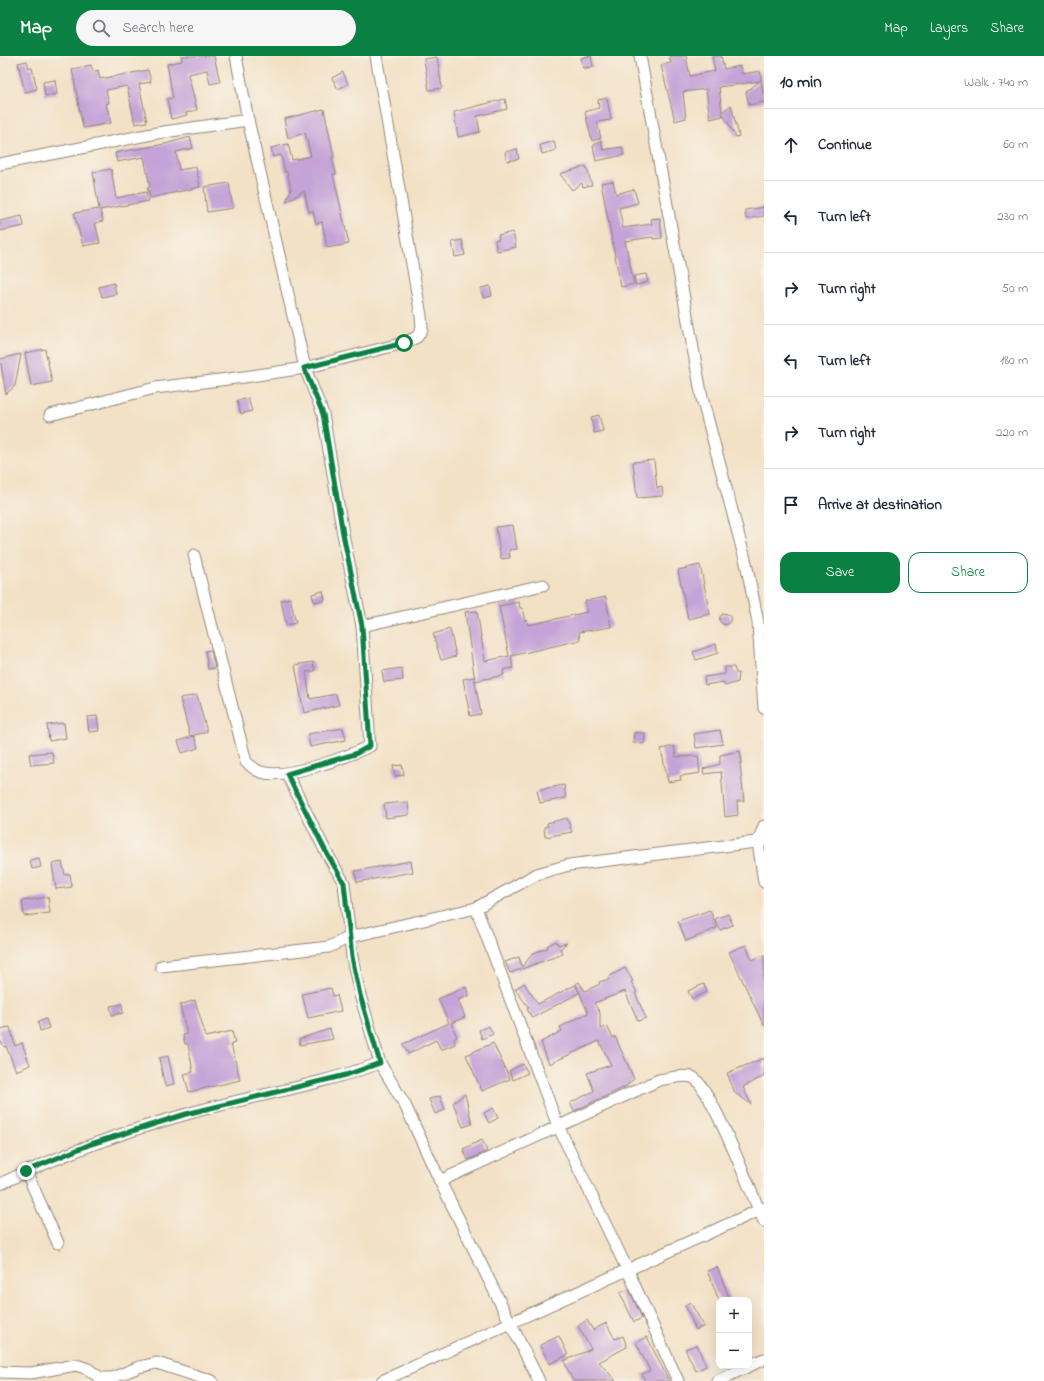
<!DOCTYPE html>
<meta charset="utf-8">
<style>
body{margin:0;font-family:"Indie Flower",sans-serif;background:#f6f6f7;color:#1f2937}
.controls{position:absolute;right:12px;bottom:12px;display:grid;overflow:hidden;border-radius:8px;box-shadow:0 4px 16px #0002}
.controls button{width:36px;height:36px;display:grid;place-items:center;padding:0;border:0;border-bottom:1px solid #e0e1e3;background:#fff;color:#1f2937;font:20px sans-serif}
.stop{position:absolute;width:12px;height:12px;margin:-9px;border:3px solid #0b8043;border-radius:50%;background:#fff}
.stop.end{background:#0b8043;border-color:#fff;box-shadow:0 1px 4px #0008}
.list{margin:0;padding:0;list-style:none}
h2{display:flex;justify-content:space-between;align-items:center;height:52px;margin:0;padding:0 16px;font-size:17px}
h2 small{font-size:13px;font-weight:400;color:#747a83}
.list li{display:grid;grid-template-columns:26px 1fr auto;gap:12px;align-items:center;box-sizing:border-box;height:72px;padding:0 16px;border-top:1px solid #e0e1e3}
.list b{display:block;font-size:15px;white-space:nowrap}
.list em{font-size:13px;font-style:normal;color:#747a83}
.actions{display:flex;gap:8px;padding:12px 16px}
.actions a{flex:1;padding:9px 0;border:1px solid #0b8043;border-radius:12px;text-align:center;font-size:14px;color:#0b8043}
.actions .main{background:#0b8043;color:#fff}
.icon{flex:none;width:22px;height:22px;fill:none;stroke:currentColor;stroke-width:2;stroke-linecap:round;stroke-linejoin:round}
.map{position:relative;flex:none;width:764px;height:1325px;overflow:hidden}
header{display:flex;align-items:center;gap:24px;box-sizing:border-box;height:56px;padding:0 20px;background:#0b8043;color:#fff}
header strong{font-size:19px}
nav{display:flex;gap:22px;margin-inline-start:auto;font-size:14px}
.search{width:280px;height:36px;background:#f6f6f7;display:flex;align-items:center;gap:10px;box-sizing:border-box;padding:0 14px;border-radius:22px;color:#747a83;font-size:15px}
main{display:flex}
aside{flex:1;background:#fff}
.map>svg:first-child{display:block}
.building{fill:#c5a2d7}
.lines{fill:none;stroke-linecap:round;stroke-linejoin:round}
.minor-casing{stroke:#8f8678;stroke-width:13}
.minor{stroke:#fff;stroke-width:11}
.route{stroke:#0b8043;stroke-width:5}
</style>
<header>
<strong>Map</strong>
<div class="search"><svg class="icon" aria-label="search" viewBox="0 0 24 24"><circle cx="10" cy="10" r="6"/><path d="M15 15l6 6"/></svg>Search here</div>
<nav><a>Map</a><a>Layers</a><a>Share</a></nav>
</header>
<main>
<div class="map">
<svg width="764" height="1325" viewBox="0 0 764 1325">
<rect width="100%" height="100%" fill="#f7f3e8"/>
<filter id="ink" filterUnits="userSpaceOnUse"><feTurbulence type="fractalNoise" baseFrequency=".025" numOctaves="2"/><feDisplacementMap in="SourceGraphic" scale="8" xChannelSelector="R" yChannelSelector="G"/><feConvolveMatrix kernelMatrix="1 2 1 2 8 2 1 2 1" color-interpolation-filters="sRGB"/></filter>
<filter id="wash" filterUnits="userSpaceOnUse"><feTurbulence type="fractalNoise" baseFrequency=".012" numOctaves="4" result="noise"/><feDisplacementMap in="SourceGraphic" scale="16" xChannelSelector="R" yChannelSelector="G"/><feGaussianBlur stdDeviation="0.9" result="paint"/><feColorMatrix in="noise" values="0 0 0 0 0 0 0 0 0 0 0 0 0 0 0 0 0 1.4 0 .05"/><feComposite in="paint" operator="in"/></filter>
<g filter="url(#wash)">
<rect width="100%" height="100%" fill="#f3e1c6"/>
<g id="blocks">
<g class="building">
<path d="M181,0H214L220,26L210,28L207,14L188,18L197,54L186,57L187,59L171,63L167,43L173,42L167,8L182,5Z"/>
<path d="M591,0L593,11L583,12L581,2Z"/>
<path d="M669,0H686L690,20L715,15L712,0H721L724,13L740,10L742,18L760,15L764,46L749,49L746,36L760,25L719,31L722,56L731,49L739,80L736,81L722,57L723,60L710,63L706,33L683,36L686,62L675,65L661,9L671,7Z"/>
<path d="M437,1L442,32L429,34L424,3Z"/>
<path d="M27,5L29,12H32L37,33L25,36L18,7Z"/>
<path d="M91,9L93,16L98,14L100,23L148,14L151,26L139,28L147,66L135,68L127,30L106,34L109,47L106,48L111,67L83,72L72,13Z"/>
<path d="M343,16L348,28L338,33L332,22Z"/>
<path d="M55,24L57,38L45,40L43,26Z"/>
<path d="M607,42L611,64L597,66L601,82L592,85L585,56L599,52L598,44Z"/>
<path d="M505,43L507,53L477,60L480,76L458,81L454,56Z"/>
<path d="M324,53L334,101L332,102L336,118H333L349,188L327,192L322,166L316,168L313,155L309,156L304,135L286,146L291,133L287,116H285L281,99L273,101L271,92L288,88L292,104L311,100L305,77L288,82L284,63Z"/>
<path d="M190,81L193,92L176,96L179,114L196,111L200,131L150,142L147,132L150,131L144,101L117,106L115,97L165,88Z"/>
<path d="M601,84L603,94L622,91L624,99L596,105L593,90Z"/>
<path d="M554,85L556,94L542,98L540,89Z"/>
<path d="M517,93L519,103L507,105L505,96Z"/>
<path d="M586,110L592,129L583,131L582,127L572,134L560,118Z"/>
<path d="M111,113L116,142L146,136L148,145L100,154L103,165L95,167L100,187L83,190L74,157L99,153L93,116Z"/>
<path d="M613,125L616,138L634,133L638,147L619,152L623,172L652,168L651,163L660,162L662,182L653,183V181L625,185L634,228L621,231L601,127Z"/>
<path d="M229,127L233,152L207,156L204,131Z"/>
<path d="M764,151V160L746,163L745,154Z"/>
<path d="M22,160L24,170L0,175V165Z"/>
<path d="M513,176L516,191L497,195L495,184L499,183L498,179Z"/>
<path d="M462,184L465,199L455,201L452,186Z"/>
<path d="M646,218L648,226L636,229L634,220Z"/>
<path d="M114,227L116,238L102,241L99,231Z"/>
<path d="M490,230L492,240L483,242L481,232Z"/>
<path d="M45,293L52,326L31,330L25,297Z"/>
<path d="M21,298L15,330L6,338L0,303Z"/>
<path d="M248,342L252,355L241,358L237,345Z"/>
<path d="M599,359L603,375L594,377L591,361Z"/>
<path d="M654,404L657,432L662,431L663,440L637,442L633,406Z"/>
<path d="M513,469L517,493L509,494L510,502L501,503L496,471Z"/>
<path d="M700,509L710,558L688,563L678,514Z"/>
<path d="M323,535L325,544L314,546L312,538Z"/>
<path d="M606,541L611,571L579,576L580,584L511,600L513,612L503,614L504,619L475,625L465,556L477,555L485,605L509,600L499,550L519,546L520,552H522L525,565L527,564L528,569L587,556L585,545Z"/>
<path d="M290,542L296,567L286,569L281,544Z"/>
<circle cx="725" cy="563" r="5.5"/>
<path d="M450,573L456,600L441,604L433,578Z"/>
<path d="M716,588L718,597L696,604L693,596Z"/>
<path d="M211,594L215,612L208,613L205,595Z"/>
<path d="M313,606L315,615L306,616L310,643L336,638L339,649L304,657L295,609Z"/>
<path d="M725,611H734L736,617H739L738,626L725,630L723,626L705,629L704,621L725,618Z"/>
<path d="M402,612L403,624L384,626L382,615Z"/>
<path d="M474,621L481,658L470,660L463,623Z"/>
<path d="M197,639L207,676L190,680L180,642Z"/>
<path d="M97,660L99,675L89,676L87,661Z"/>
<path d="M64,667L66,682L49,685L47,669Z"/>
<path d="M343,672L346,684L310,691L308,678Z"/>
<path d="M720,674L723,688L696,692L694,678Z"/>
<path d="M634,677H645L644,688L633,687Z"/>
<path d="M194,680L198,692L182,697L178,685Z"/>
<path d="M674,690L676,701L698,700L700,717L680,720L681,724L668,726L661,693Z"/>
<path d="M740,695L742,707H740L744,745H737L738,759L725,761L721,716L704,718L703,713L720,708V699Z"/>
<path d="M52,696L54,707L31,709L29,698Z"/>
<path d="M402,709L404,719L395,720L393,710Z"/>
<path d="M564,729L566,742L540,747L537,734Z"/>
<path d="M408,746L409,759L386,762L384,748Z"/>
<path d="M567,762L572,776L545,781L544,771L548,770L547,767Z"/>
<path d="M39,802L41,811L32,813L30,804Z"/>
<path d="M411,805L413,816L357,826L355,815Z"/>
<path d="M62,806L65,819L70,818L72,831L56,833L52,808Z"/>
<path d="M48,841L50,857L24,860L22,845Z"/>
<path d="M710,854L717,872L686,885L678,865Z"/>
<path d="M728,858L733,869L720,874L715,863Z"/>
<path d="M556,885L558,889L567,887L560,893L563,898L510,917L505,906L519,901L522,911L533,897L548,892L547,890Z"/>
<path d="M746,889L752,904L764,899V970L729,896Z"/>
<path d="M625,912L633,925L631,926L637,936L635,937L646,962L638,965L625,935L594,947L600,957V973L607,970L613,982L615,980L634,1023L625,1031L574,1055L570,1047L594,1035L587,1017L611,1009L599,985L549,1008L541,986L562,975L560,971L588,957L576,928L579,926L585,935L600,928L599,926L609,923L608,921Z"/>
<path d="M524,927L538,948L575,929L579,937L532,962L527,953L529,952L515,933Z"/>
<path d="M704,928L707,936L692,943L688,935Z"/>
<path d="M466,931L469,940L458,944L465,961L451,967L457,981L454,982L455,988L441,994L436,984L408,998L403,988L449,967L438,943Z"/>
<path d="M331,932L333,940L337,939L341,955L308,962L302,938Z"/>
<path d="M195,944L206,981L232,975L235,987L231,988L240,1024L189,1036L184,1018L193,1016L188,988H185L183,979L187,978L180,949Z"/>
<path d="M122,948L123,957L112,959L110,950Z"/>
<path d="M46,963L49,972L40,975L38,966Z"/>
<path d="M489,970L493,978L482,983L479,974Z"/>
<path d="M10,971L15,990L22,987L30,1009L16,1015L6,990L4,991L0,984V973Z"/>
<path d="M330,973L333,983L300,989L299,983Z"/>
<path d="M493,987L510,1023L482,1035L466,999Z"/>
<path d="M168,1000L174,1028L165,1030L159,1002Z"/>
<path d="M764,1002V1020L743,1031L751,1048L735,1037L727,1017Z"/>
<path d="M523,1008L528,1017L513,1024L509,1015Z"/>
<path d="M465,1038L472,1068L463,1071L453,1047Z"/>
<path d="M440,1040L445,1054L435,1058L429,1043Z"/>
<path d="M493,1052L498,1062L489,1067L484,1057Z"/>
<path d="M482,1084L487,1095L468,1104L463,1093Z"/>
<path d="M717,1211L730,1244H719L707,1215Z"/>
<path d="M629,1233L642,1262L634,1266L620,1237Z"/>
<path d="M690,1246L704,1270L696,1274L685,1249Z"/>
<path d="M587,1264L593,1274L606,1267L615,1283L623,1280L627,1291L599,1306L616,1325H573L564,1305L591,1293L578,1270Z"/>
<path d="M559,1280L568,1299L549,1308L540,1289Z"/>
<path d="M647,1281L669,1325H645L642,1318L650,1315L636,1286Z"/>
<path d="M697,1289L706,1310L696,1315L685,1293Z"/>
</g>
</g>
</g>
<g filter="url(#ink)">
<use href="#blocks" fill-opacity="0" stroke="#8f8678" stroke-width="1"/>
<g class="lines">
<defs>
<g id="minor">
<path d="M640,0L702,342L746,507L758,566L764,652"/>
<path d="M0,108L157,77L248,64"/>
<path d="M50,359L155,332L244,321L305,312L404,287L417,281L422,273L421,260L376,0"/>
<path d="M194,499L246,706C251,710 255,714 261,716C286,724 347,701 370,690L362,570L343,478L323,358L305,312L248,64L236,0"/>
<path d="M362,570L543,529"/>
<path d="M287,718L325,794L344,827L352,901L360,939L380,1007L405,1049L440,1125L539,1325"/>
<path d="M764,770L758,786L764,826"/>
<path d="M476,852L558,1070L628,1215L678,1325"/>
<path d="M161,910L329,891L350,881L476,852L537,818L569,809L764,785"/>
<path d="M26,1115L58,1187"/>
<path d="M440,1125L659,1024C668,1023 683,1018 692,1021C710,1027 753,1143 764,1165"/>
<path d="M0,1128C60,1099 122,1076 187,1058C251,1040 317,1030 380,1007"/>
<path d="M0,1316L31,1317L76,1309L88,1313L100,1322H112L139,1311L157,1307L212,1325"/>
<path d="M382,1325L764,1152"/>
<path d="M717,1325L764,1303"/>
</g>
</defs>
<use href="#minor" class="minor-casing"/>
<use href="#minor" class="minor"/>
</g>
</g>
<g class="lines" filter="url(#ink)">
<path class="route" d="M26,1115L91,1088L186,1058L346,1019L380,1007L360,939L352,901L344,827L325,794L287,718L355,698L370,690L362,570L343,478L323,358L304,312L404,287"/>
</g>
</svg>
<div class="controls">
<button>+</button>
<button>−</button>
</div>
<div class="stop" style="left:404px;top:287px"></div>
<div class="stop end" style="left:26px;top:1115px"></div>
</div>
<aside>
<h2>10 min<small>Walk · 740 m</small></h2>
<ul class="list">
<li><svg class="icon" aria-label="ahead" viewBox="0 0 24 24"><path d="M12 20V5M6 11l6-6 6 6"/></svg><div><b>Continue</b></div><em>60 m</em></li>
<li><svg class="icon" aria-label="left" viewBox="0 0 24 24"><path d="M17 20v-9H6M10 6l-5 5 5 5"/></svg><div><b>Turn left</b></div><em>230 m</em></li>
<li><svg class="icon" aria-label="right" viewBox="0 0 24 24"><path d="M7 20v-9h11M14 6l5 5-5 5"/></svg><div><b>Turn right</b></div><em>50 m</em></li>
<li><svg class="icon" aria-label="left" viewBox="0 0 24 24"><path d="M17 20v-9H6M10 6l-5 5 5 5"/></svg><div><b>Turn left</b></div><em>180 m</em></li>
<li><svg class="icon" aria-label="right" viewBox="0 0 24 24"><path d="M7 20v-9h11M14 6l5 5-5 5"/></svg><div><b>Turn right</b></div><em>220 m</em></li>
<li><svg class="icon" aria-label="arrive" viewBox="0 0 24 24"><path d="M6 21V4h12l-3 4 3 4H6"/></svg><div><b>Arrive at destination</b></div></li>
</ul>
<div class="actions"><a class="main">Save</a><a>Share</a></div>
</aside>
</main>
